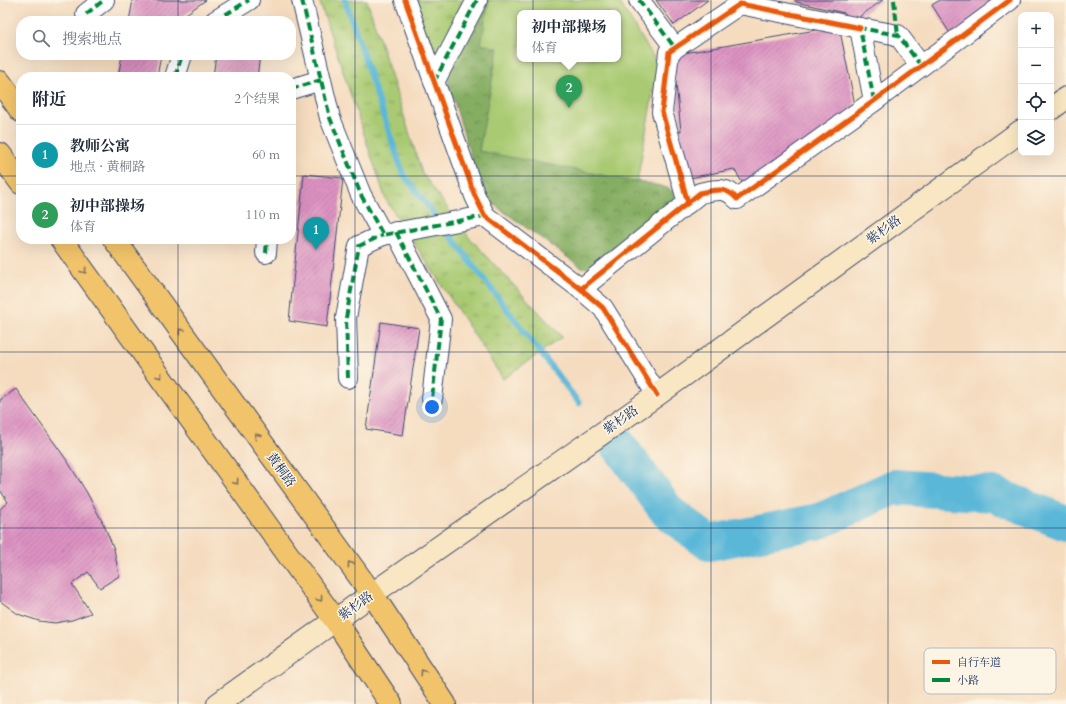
<!DOCTYPE html>
<html lang="zh">
<meta charset="utf-8">
<style>
body{margin:0;font-family:Cardo,"Noto Serif SC",serif;background:#f6f6f7;color:#1f2937}
.controls{position:absolute;right:12px;top:12px;display:grid;overflow:hidden;border-radius:8px;box-shadow:0 4px 16px #0002}
.controls button{width:36px;height:36px;display:grid;place-items:center;padding:0;border:0;border-bottom:1px solid #e0e1e3;background:#fff;color:#1f2937;font:20px sans-serif}
.you{position:absolute;left:432px;top:407px;width:14px;height:14px;margin:-10px;border:3px solid #fff;border-radius:50%;background:#1a73e8;box-shadow:0 0 0 6px #1a73e833}
.badge{display:grid;place-items:center;width:26px;height:26px;border-radius:50%;background:#d1495b;color:#fff;font-size:13px;font-weight:700}
.pin{position:absolute;translate:-50% -33px;filter:drop-shadow(0 1px 2px #0008)}
.pin::after{content:'';position:absolute;top:21px;width:14px;height:12px;background:inherit;clip-path:polygon(0 0,100% 0,50% 100%)}
.popup{position:absolute;left:517px;top:10px;width:104px;height:52px;box-sizing:border-box;display:grid;place-content:center;border-radius:8px;background:#fff;filter:drop-shadow(0 1px 3px #0005);font-size:13px;white-space:nowrap;color:#747a83}
.popup b{font-size:15px;color:#1f2937}
.popup::after{content:'';position:absolute;left:50%;top:100%;margin-left:-8px;border:8px solid transparent;border-top-color:#fff}
.list{margin:0;padding:0;list-style:none}
h2{display:flex;justify-content:space-between;align-items:center;height:52px;margin:0;padding:0 16px;font-size:17px}
h2 small{font-size:13px;font-weight:400;color:#747a83}
.list li{display:grid;grid-template-columns:26px 1fr auto;gap:12px;align-items:center;box-sizing:border-box;height:60px;padding:0 16px;border-top:1px solid #e0e1e3}
.list b{display:block;font-size:15px;white-space:nowrap}
.list p{margin:0;font-size:13px;white-space:nowrap;color:#747a83}
.list em{font-size:13px;font-style:normal;color:#747a83}
.icon{flex:none;width:22px;height:22px;fill:none;stroke:currentColor;stroke-width:2;stroke-linecap:round;stroke-linejoin:round}
.map{position:relative;flex:none;width:1066px;height:704px;overflow:hidden}
.search{position:absolute;background:#fff;box-shadow:0 4px 16px #0002;left:16px;top:16px;width:280px;height:44px;display:flex;align-items:center;gap:10px;box-sizing:border-box;padding:0 14px;border-radius:16px;color:#747a83;font-size:15px}
.panel{position:absolute;background:#fff;box-shadow:0 4px 16px #0002;left:16px;top:72px;width:280px;height:172px;border-radius:16px}
.map>svg:first-child{display:block}
.grass{fill:url(#grass-tufts);stroke:#627c68}
.forest{fill:url(#forest-crowns);stroke:#506e61}
.pitch{fill:#a9ca72;stroke:#627c68;fill-rule:evenodd}
.lines{fill:none;stroke-linecap:round;stroke-linejoin:round}
.stream{stroke:#5ab7d8;stroke-width:6}
.river{stroke:#5ab7d8;stroke-width:36}
.building{fill:url(#building-hatch)}
.minor-casing{stroke:#3c496d;stroke-width:22}
.secondary-casing{stroke:#3c496d;stroke-width:24}
.trunk-casing{stroke:#3c496d;stroke-width:24}
.minor{stroke:#fff;stroke-width:20}
.secondary{stroke:#f9e7c3;stroke-width:22}
.trunk{stroke:#f1c36a;stroke-width:22}
.quiet{stroke:#00873e;stroke-width:4;stroke-dasharray:8 4;stroke-linecap:butt}
.cycleway-casing{stroke:#fcf5e5;stroke-width:8}
.cycleway{stroke:#e8590c;stroke-width:5}
.oneway{stroke:#7b7263}
.grid{fill:none;stroke:#1b2f5e;stroke-width:1;stroke-opacity:0.55}
.labels{text-anchor:middle;dominant-baseline:central;stroke-width:3;stroke-linejoin:round;paint-order:stroke}
.street-label{font-size:13px;fill:#1b2f5e;stroke:#fcf5e5}
.key{fill:#fcf5e5;stroke:#b8babc;stroke-width:1}
.key-label{font-size:11px;fill:#1b2f5e}
</style>
<div class="map">
<svg width="1066" height="704" viewBox="0 0 1066 704">
<defs>
<pattern id="grass-tufts" width="24" height="20" patternUnits="userSpaceOnUse"><rect width="24" height="20" fill="#a9ca72"/><path d="M3 7l-1-3M5 7V3M7 7l1-3M15 17l-1-3M17 17v-4M19 17l1-3" fill="none" stroke="#89a461"/></pattern>
<pattern id="forest-crowns" width="20" height="18" patternUnits="userSpaceOnUse"><rect width="20" height="18" fill="#86ae64"/><path d="M2 6a3 3 0 1 1 6 0M12 15a3 3 0 1 1 6 0" fill="none" stroke="#6d8e56"/></pattern>
<pattern id="building-hatch" width="6" height="6" patternUnits="userSpaceOnUse"><rect width="6" height="6" fill="#dd92c2"/><path d="M-1 1l2-2M0 6l6-6M5 7l2-2" fill="none" stroke="#b278a1"/></pattern>
</defs>
<rect width="100%" height="100%" fill="#fcf5e5"/>
<filter id="ink" filterUnits="userSpaceOnUse"><feTurbulence type="fractalNoise" baseFrequency=".025" numOctaves="2"/><feDisplacementMap in="SourceGraphic" scale="8" xChannelSelector="R" yChannelSelector="G"/><feConvolveMatrix kernelMatrix="1 2 1 2 8 2 1 2 1" color-interpolation-filters="sRGB"/></filter>
<filter id="wash" filterUnits="userSpaceOnUse"><feTurbulence type="fractalNoise" baseFrequency=".012" numOctaves="4" result="noise"/><feDisplacementMap in="SourceGraphic" scale="16" xChannelSelector="R" yChannelSelector="G"/><feGaussianBlur stdDeviation="0.9" result="paint"/><feColorMatrix in="noise" values="0 0 0 0 0 0 0 0 0 0 0 0 0 0 0 0 0 1.4 0 .05"/><feComposite in="paint" operator="in"/></filter>
<g filter="url(#wash)">
<rect width="100%" height="100%" fill="#f5dcbf"/>
<g class="grass">
<path d="M319,0H367L422,173L468,236L562,337L503,379L386,200Z"/>
<path d="M405,0H477L434,82Z"/>
</g>
<path class="forest" d="M482,0H491L498,48L479,151L661,186C669,189 676,190 676,200L591,268L581,267L485,198L482,193L449,85L447,73Z"/>
<path class="pitch" d="M489,0H618L658,64L637,182L479,151L498,48L481,44ZM520,13H618V59H520Z"/>
<g class="lines">
<path class="stream" d="M345,0L403,174L579,403"/>
<path class="river" d="M616,442L668,512L709,543L820,521L894,487L993,494L1066,523"/>
</g>
<g id="blocks">
<g class="building">
<path d="M133,0H206L176,21H129Z"/>
<path d="M656,0H708L674,25Z"/>
<path d="M795,0H883L860,16L857,26L843,22L844,13L796,2Z"/>
<path d="M940,0H1004L951,35L932,5Z"/>
<path d="M839,26L856,110L745,187L734,169L685,179L674,133L681,131L673,55Z"/>
<path d="M122,55H161L157,77H118Z"/>
<path d="M216,55H260L257,77H213Z"/>
<path d="M304,174L343,178L327,327L289,321Z"/>
<path d="M381,322L419,328L403,435L366,429Z"/>
<path d="M16,389L68,462L87,493L104,525L114,549L119,576L100,588L88,572L72,584L91,613L72,620L55,623L39,621L18,614L0,601V509L8,502L0,490V400Z"/>
</g>
</g>
</g>
<g filter="url(#ink)">
<use href="#blocks" fill-opacity="0" stroke="#3c496d" stroke-width="1"/>
<g class="lines">
<defs>
<g id="minor">
<path d="M302,0L330,118L361,195L383,235L485,216"/>
<path d="M405,0L475,196L485,216L581,289L603,308L657,395"/>
<path d="M639,0L675,48"/>
<path d="M86,14L104,0"/>
<path d="M215,21L249,0"/>
<path d="M175,77L182,55"/>
<path d="M434,82L477,0"/>
<path d="M291,89L321,80"/>
<path d="M874,101L860,28L898,35L921,66"/>
<path d="M688,203L662,112L669,52L740,4L860,28"/>
<path d="M396,232L441,319L432,399"/>
<path d="M266,253L267,239"/>
<path d="M581,289L700,193C715,190 726,186 737,199L874,101L1010,0"/>
<path d="M348,378L346,318L359,246L383,235"/>
</g>
<g id="secondary">
<path d="M1051,109L1066,98"/>
<path d="M218,704L372,594L657,395L1021,131"/>
</g>
<g id="trunk">
<path d="M0,82L21,111"/>
<path d="M0,154L21,183"/>
<path d="M61,239L335,620L391,704"/>
<path d="M114,239L372,594L445,704"/>
</g>
</defs>
<use href="#minor" class="minor-casing"/>
<use href="#secondary" class="secondary-casing"/>
<use href="#trunk" class="trunk-casing"/>
<use href="#minor" class="minor"/>
<use href="#secondary" class="secondary"/>
<use href="#trunk" class="trunk"/>
<g class="quiet">
<path d="M302,0L330,118L361,195L383,235L485,216"/>
<path d="M639,0L675,48"/>
<path d="M894,0L898,35"/>
<path d="M86,14L104,0"/>
<path d="M215,21L249,0"/>
<path d="M175,77L182,55"/>
<path d="M434,82L477,0"/>
<path d="M291,89L321,80"/>
<path d="M874,101L860,28L898,35L921,66"/>
<path d="M396,232L441,319L432,399"/>
<path d="M266,253L267,239"/>
<path d="M348,378L346,318L359,246L383,235"/>
</g>
<defs>
<g id="cycleway">
<path d="M405,0L475,196L485,216L581,289L603,308L657,395"/>
<path d="M688,203L662,112L669,52L740,4L860,28"/>
<path d="M581,289L700,193C715,190 726,186 737,199L874,101L1010,0"/>
</g>
</defs>
<use href="#cycleway" class="cycleway-casing"/>
<use href="#cycleway" class="cycleway"/>
</g>
<defs><path id="oneway-chevron" d="M-2-3.5L2.5 0L-2 3.5" fill="none" stroke-width="1.6" stroke-linecap="round" stroke-linejoin="round"/></defs>
<g class="oneway">
<use href="#oneway-chevron" transform="translate(84 271) rotate(54)"/>
<use href="#oneway-chevron" transform="translate(181 331) rotate(-126)"/>
<use href="#oneway-chevron" transform="translate(160 376) rotate(54)"/>
<use href="#oneway-chevron" transform="translate(257 436) rotate(-126)"/>
<use href="#oneway-chevron" transform="translate(236 482) rotate(54)"/>
<use href="#oneway-chevron" transform="translate(350 564) rotate(-126)"/>
<use href="#oneway-chevron" transform="translate(320 599) rotate(54)"/>
<use href="#oneway-chevron" transform="translate(423 672) rotate(-124)"/>
</g>
</g>
<path class="grid" d="M178,0V21M355,0V704M533,0V704M711,0V704M888,0V704M178,55V77M0,176H21M291,176H1066M178,239V704M0,352H1066M0,528H1066"/>
<g class="labels">
<g class="street-label">
<text transform="translate(884 230) rotate(-36)">紫杉路</text>
<text transform="translate(621 420) rotate(-35)">紫杉路</text>
<text transform="translate(281 470) rotate(54)">黄桐路</text>
<text transform="translate(356 606) rotate(-36)">紫杉路</text>
</g>
</g>
<rect x="924" y="648" width="132" height="46" rx="6" class="key"/>
<rect x="932" y="660" width="18" height="4" fill="#e8590c"/>
<rect x="932" y="678" width="18" height="4" fill="#00873e"/>
<g class="key-label">
<text x="957" y="666">自行车道</text>
<text x="957" y="684">小路</text>
</g>
</svg>
<div class="controls">
<button>+</button>
<button>−</button>
<button><svg class="icon" aria-label="locate" viewBox="0 0 24 24"><circle cx="12" cy="12" r="6"/><path d="M12 2v4M12 18v4M2 12h4M18 12h4"/></svg></button>
<button><svg class="icon" aria-label="layers" viewBox="0 0 24 24"><path d="M12 4l9 5-9 5-9-5zM3 14l9 5 9-5"/></svg></button>
</div>
<div class="you"></div>
<div class="pin badge" style="left:316px;top:250px;background:#0f9aa8">1</div>
<div class="pin badge" style="left:569px;top:108px;background:#2e9e5b">2</div>
<div class="popup"><b>初中部操场</b>体育</div>
<div class="search"><svg class="icon" aria-label="search" viewBox="0 0 24 24"><circle cx="10" cy="10" r="6"/><path d="M15 15l6 6"/></svg>搜索地点</div>
<section class="panel">
<h2>附近<small>2个结果</small></h2>
<ul class="list">
<li><span class="badge" style="background:#0f9aa8">1</span><div><b>教师公寓</b><p>地点 · 黄桐路</p></div><em>60 m</em></li>
<li><span class="badge" style="background:#2e9e5b">2</span><div><b>初中部操场</b><p>体育</p></div><em>110 m</em></li>
</ul>
</section>
</div>
